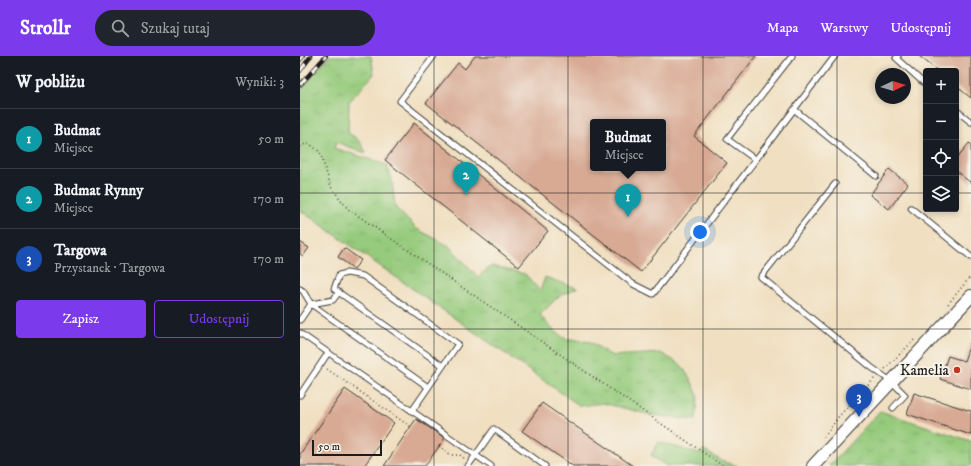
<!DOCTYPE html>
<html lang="pl">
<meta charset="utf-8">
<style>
body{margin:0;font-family:"IM FELL DW Pica",serif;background:#20242c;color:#f1f3f6}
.controls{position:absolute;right:12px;top:12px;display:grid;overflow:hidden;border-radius:4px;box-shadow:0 2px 6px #0003}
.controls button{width:36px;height:36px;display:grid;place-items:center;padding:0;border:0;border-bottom:1px solid #363941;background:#171b24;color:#f1f3f6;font:20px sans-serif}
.compass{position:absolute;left:575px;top:12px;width:36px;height:36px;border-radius:50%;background:#171b24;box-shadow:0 2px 6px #0003;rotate:86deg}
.scale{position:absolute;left:12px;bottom:10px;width:70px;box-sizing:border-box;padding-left:4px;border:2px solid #1c1c1c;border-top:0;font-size:11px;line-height:14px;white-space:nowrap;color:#1c1c1c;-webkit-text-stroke:3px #f7f3e8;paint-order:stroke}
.you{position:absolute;left:400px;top:176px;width:14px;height:14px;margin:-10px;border:3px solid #fff;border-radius:50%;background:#1a73e8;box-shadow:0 0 0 6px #1a73e833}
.badge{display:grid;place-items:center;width:26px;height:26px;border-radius:50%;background:#7c3aed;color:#fff;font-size:13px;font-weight:700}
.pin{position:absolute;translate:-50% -33px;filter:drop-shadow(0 1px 2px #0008)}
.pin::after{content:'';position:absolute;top:21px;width:14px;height:12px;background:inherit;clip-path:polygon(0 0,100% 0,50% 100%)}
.popup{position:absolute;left:290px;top:63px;width:76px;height:52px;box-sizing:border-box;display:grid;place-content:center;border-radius:4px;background:#171b24;filter:drop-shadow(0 1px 3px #0005);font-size:13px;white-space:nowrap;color:#9ea1a6}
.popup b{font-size:15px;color:#f1f3f6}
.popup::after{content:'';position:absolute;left:50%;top:100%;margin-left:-8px;border:8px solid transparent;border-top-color:#171b24}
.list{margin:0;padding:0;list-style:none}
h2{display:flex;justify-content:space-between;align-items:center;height:52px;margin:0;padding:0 16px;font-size:17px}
h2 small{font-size:13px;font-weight:400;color:#9ea1a6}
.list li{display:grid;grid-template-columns:26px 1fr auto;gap:12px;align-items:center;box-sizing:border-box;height:60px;padding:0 16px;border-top:1px solid #363941}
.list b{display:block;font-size:15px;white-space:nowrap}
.list p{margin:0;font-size:13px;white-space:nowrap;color:#9ea1a6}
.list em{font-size:13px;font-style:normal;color:#9ea1a6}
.actions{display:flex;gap:8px;padding:12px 16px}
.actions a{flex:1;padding:9px 0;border:1px solid #7c3aed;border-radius:4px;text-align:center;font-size:14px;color:#7c3aed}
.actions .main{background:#7c3aed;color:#fff}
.icon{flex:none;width:22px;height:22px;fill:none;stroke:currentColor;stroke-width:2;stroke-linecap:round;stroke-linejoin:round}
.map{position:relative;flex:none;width:671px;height:410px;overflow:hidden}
header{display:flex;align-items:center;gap:24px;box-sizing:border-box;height:56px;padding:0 20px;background:#7c3aed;color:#fff}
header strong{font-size:19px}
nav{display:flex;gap:22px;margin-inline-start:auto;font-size:14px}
.search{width:280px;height:36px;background:#20242c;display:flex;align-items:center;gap:10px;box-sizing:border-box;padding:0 14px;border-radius:22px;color:#9ea1a6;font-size:15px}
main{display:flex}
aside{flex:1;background:#171b24}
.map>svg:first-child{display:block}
.grass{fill:url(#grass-tufts);stroke:#59744c}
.garden{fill:#96cb7d;stroke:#59744c}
.building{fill:#d8aa94;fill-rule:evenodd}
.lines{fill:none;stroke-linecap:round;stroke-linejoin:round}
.service-casing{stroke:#3c3935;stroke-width:7}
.tertiary-casing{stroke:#3c3935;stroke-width:14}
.path{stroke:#3c3935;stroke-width:1.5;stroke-dasharray:1 3;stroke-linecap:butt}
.service{stroke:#fff;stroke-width:5}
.tertiary{stroke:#fff;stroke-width:12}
.rail-casing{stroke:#1c1c1c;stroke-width:4.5}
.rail{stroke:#f7f3e8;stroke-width:3;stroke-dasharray:9;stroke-linecap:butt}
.grid{fill:none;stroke:#1c1c1c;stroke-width:1;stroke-opacity:0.55}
.poi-dot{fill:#c8321e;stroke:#f7f3e8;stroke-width:1.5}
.labels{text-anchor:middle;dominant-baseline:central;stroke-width:4;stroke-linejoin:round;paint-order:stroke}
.poi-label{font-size:15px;fill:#1c1c1c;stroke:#f7f3e8;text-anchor:end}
</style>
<header>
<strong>Strollr</strong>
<div class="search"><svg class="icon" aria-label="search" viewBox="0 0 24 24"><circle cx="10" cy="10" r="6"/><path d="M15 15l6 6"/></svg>Szukaj tutaj</div>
<nav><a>Mapa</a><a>Warstwy</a><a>Udostępnij</a></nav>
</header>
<main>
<aside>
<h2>W pobliżu<small>Wyniki: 3</small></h2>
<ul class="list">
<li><span class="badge" style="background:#0f9aa8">1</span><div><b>Budmat</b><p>Miejsce</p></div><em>50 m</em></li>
<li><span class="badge" style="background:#0f9aa8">2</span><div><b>Budmat Rynny</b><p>Miejsce</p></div><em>170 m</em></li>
<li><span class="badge" style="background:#1a4fb4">3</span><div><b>Targowa</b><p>Przystanek · Targowa</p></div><em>170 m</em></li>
</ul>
<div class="actions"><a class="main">Zapisz</a><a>Udostępnij</a></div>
</aside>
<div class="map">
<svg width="671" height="410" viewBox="0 0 671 410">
<defs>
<pattern id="grass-tufts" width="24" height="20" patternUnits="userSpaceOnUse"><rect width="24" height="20" fill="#96cb7d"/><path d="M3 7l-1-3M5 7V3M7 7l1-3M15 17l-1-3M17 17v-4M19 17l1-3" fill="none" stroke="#81ae6b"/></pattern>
</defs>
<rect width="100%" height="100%" fill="#f7f3e8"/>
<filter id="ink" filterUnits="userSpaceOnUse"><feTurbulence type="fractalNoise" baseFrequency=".025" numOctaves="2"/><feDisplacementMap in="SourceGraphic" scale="8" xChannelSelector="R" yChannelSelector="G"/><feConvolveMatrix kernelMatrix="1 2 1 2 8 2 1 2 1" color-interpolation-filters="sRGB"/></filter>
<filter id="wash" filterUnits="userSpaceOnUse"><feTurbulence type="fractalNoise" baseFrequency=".012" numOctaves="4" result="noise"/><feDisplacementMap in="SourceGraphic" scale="16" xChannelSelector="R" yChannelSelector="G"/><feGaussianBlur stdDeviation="0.9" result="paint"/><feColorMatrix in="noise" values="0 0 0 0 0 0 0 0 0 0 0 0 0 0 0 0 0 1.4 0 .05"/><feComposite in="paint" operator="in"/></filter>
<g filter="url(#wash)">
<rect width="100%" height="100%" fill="#f0dfc0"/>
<g class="grass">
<path d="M29,0H71L74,18L49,46L48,77C58,82 62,87 66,97L36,86L34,92L87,109L92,124L95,151L117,173L149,190L178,221L191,210L225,218L240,235L245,221L277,232L259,240L240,259L252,273L264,282L291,286L312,300L361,297L381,309L391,324L398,340L396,364L351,359L303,347L280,350L0,154V35Z"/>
<path d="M580,355L671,385V410H529Z"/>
</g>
<path class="garden" d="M359,386L399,398L403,394L422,405L438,410H366L351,399Z"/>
<g id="blocks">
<g class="building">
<path d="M175,0H456L394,80L427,107L341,216L126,47L158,7L165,13ZM293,66H363V112H293Z"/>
<path d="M619,0H671V42L656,30V15H638Z"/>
<path d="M114,67L248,175L219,211L85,104Z"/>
<path d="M669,87L671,88V127L656,115V103Z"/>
<path d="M589,113L608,128L589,153L570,139Z"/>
<path d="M0,186L9,192L3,200L0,198Z"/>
<path d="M44,192L61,204L54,213L38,201Z"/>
<path d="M671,285V333L640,323L648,300L664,305Z"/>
<path d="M45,333L94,367L64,410H0V398Z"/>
<path d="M614,337L671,355V379L607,358Z"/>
<path d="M242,347L333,410H273L222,375Z"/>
<path d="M116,363L145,382L125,410H84Z"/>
</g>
</g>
</g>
<g filter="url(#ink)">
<use href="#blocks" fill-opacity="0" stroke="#3c3935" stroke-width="1"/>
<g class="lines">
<defs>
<g id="service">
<path d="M134,0L100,45L333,228L353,238L535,0"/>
<path d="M598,0L596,2L626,29"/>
<path d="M495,54L576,120"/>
<path d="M656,54L671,66"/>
<path d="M456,104L427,83L492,0"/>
<path d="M535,128L461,221L571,311L592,326L605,339L593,352"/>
<path d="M611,152L671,201"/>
<path d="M0,233L3,235L11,248L33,244L39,236"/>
<path d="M0,264L11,248L128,331"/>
<path d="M0,277L191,410"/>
<path d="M0,339L28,297"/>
<path d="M112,355L158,288L63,220L47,217L39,219L34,233L143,310"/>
<path d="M168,410L194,373L245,410"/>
</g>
<path id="tertiary" d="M513,410L671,240"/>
</defs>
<use href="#service" class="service-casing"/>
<use href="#tertiary" class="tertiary-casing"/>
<g class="path">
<path d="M0,90L6,88L11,89L20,96L31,131L48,153L423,410"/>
<path d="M648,248L671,220"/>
<path d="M27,313L111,371"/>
<path d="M585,313L616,282"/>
<path d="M524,381L539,360L575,322"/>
<path d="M139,390L151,399H160L165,403"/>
</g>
<use href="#service" class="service"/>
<use href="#tertiary" class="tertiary"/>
<defs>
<g id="rail">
<path d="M0,4L3,0"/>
<path d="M0,15L11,0"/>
<path d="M0,29L26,0"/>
</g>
</defs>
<use href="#rail" class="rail-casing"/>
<use href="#rail" class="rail"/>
</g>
</g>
<path class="grid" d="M134,0V410M268,0V410M403,0V410M537,0V410M0,137H626M656,137H671M0,273H671"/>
<circle class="poi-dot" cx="657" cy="314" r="4"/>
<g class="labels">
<g class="poi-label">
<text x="649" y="314">Kamelia</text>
</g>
</g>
</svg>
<div class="controls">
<button>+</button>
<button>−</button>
<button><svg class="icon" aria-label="locate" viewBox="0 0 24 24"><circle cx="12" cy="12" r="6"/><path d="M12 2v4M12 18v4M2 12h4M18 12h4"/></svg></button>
<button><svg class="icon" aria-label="layers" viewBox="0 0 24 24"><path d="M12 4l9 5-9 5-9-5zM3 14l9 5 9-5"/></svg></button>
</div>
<svg class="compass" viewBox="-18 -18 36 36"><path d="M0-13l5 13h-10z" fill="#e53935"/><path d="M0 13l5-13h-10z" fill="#9ea1a6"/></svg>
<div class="scale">50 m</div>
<div class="you"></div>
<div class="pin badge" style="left:328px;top:161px;background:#0f9aa8">1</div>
<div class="popup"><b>Budmat</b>Miejsce</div>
<div class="pin badge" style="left:166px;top:139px;background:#0f9aa8">2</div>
<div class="pin badge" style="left:559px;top:361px;background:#1a4fb4">3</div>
</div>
</main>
